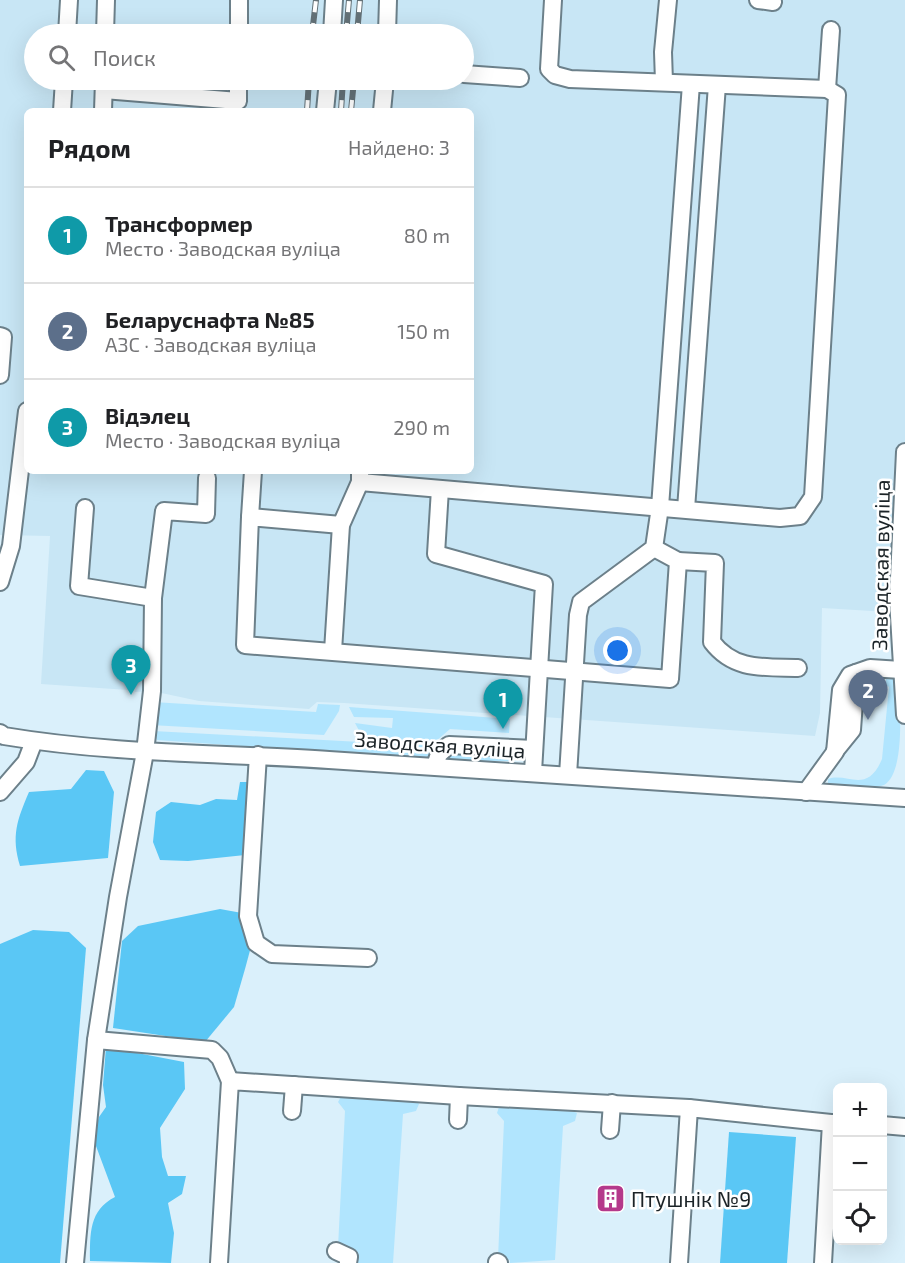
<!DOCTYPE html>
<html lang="ru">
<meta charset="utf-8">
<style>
body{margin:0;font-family:"Exo 2",sans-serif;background:#f2f2f2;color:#202124}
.controls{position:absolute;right:18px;bottom:18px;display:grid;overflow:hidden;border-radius:9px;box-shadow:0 6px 24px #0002}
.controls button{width:54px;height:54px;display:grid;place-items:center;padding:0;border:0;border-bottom:2px solid #e0e0e0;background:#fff;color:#202124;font:30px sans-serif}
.you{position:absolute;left:618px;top:651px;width:21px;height:21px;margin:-15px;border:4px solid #fff;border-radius:50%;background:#1a73e8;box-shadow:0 0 0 9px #1a73e833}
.badge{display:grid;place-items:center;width:39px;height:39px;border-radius:50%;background:#ea580c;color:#fff;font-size:20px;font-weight:700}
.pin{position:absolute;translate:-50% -50px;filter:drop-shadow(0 2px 3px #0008)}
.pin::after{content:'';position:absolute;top:32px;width:21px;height:18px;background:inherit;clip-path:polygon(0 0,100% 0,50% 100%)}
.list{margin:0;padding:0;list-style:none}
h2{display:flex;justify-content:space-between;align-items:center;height:78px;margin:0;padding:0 24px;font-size:26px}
h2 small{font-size:20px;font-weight:400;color:#757577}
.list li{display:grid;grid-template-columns:39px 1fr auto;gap:18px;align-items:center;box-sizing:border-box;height:96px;padding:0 24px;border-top:2px solid #e0e0e0}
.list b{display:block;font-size:22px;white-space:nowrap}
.list p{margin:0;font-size:20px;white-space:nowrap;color:#757577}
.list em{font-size:20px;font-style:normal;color:#757577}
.icon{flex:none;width:33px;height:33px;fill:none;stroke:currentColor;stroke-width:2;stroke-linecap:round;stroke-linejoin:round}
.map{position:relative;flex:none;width:905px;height:1263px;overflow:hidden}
.search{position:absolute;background:#fff;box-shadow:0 6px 24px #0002;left:24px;top:24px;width:450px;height:66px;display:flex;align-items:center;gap:15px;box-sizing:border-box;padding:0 21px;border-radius:33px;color:#757577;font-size:22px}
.panel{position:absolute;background:#fff;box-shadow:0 6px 24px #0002;left:24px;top:108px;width:450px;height:366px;border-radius:9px}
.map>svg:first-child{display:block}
.built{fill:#c8e6f5;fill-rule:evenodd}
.green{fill:#b1e5fe}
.forest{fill:#5ac7f5}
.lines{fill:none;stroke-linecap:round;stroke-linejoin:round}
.minor-casing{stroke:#6c808a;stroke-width:20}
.minor{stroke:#fff;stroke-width:16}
.rail-casing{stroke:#647278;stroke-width:6}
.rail{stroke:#fff;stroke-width:4;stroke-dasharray:11;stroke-linecap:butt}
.labels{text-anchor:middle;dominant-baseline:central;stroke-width:5;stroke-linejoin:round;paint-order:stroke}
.street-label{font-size:21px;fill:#1b2327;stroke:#fff}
.poi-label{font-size:21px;fill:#1b2327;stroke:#fff;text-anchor:start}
</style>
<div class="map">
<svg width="905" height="1263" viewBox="0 0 905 1263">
<rect width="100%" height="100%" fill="#daf0fb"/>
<path class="built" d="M0,0H905V613L822,608L820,713L815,736L344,703L317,702L309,709L199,701L152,691L135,692L137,678L130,677L128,690L41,684L50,536L0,535ZM34,34H464V80H34ZM27,111H471V471H27Z"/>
<g class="green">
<path d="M890,676H894L899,684C900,710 905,773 884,785C869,791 848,787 833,787L828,784V779C848,772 867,795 882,759L889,687L886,685V679Z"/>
<path d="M153,702L316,712L318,704L340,705L339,711L324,735L151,725Z"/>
<path d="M349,707L510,719L509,733L450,729L436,741L363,738L355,723L392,728L393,718L354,717Z"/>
<path d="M153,731L435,746L426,759L157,740Z"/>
<path d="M449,752L508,756L509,761H447Z"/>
<path d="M342,1095L415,1099L419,1104L416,1111L403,1114L393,1263H351L338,1247L345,1111L338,1102Z"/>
<path d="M499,1107L572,1111L577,1113L575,1121L563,1126L555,1260L510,1263V1260L498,1258L504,1121L497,1113Z"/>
</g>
<g class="forest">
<path d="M86,770L104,771L114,792L108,858L20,866C11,836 17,820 29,792L71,789Z"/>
<path d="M240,782H247L245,855L188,861L160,860L153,842L156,812L171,802L200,805L216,799L237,800Z"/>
<path d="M220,909L242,913L252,943L245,969L234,1007L205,1042L113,1028L122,941L138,926Z"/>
<path d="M33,930L69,932L86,948L60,1263H0V944Z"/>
<path d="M106,1047L184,1062L185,1089L160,1128L162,1157L168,1176H186L182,1194L168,1203L174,1233L171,1263L90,1261C90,1234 89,1210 115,1197L93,1138L99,1117L106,1107L103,1085Z"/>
<path d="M729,1132L796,1137L787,1263H720Z"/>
</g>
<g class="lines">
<defs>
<g id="minor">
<path d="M758,0L773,2"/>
<path d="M67,34L69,0"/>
<path d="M105,34L106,0"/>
<path d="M239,34V0"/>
<path d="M332,34L334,0"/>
<path d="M387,34L388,0"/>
<path d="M464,74L520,78"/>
<path d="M664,82L663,52L668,0"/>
<path d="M827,89L831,30"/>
<path d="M104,90L238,101V80"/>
<path d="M62,111L64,80"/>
<path d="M103,111L104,80"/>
<path d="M325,111L328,80"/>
<path d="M382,111L385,80"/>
<path d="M0,336L3,337L0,375"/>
<path d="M905,452L898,599L905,715"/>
<path d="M360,482L780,518L800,516L813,497L837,95L827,89L570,79L555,75L549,69L553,0"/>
<path d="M440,489L436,554L544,584L533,772"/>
<path d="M85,508L79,586L153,598"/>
<path d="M686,509L717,85"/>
<path d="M250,517L253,471"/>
<path d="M341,525L250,517L245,645L670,679L678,561L654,548"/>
<path d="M678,561L715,563L712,642C734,671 764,667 798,668"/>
<path d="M0,582L11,546L27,411"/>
<path d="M333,651L341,525L360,482V473"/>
<path d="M0,733L4,736C111,754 221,753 329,760C521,772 713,785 905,798"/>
<path d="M835,751L852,730L856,673"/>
<path d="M258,755L248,916L256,943L272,954L368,958"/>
<path d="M435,766L439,754L449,745L534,749"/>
<path d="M568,775L578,615L581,602L654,548L660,507L691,84"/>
<path d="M0,792L26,762L34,741"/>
<path d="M806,792L835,752L841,690L850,675L870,668L901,670"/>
<path d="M96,1040L212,1050L220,1058L230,1081"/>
<path d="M292,1111L294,1085"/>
<path d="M458,1120L459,1096"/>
<path d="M882,1125L905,1127"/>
<path d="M610,1130L612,1103"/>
<path d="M336,1251L349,1257L348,1263"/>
<path d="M497,1262L499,1263"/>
<path d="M75,1263L96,1040L118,897L145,752L152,691L153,598L164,511L206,514L207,478"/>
<path d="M219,1263L230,1081L459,1096L689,1108"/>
<path d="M679,1263L689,1108L831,1123"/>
<path d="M823,1263L831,1123H838"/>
</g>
</defs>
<use href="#minor" class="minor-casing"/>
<use href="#minor" class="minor"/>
<defs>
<g id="rail">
<path d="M312,34L316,0"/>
<path d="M346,34L349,0"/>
<path d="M357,34L360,0"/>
<path d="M307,111L309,80"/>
<path d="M341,111L343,80"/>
<path d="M351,111L354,80"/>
</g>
</defs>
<use href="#rail" class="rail-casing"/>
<use href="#rail" class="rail"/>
</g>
<defs>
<symbol id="building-square" viewBox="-11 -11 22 22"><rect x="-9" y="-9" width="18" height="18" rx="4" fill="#b5398b" stroke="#fff"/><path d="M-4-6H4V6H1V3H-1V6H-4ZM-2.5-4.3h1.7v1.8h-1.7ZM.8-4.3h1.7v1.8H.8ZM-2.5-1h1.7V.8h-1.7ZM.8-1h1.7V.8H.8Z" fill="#fff"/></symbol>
</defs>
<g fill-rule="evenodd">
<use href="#building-square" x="594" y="1182" width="33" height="33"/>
</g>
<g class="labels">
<g class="street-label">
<text transform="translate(880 565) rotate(-89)">Заводская вуліца</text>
<text transform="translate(440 744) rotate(4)">Заводская вуліца</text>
</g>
<g class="poi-label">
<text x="631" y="1198">Птушнік №9</text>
</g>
</g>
</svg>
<div class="controls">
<button>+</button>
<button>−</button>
<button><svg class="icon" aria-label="locate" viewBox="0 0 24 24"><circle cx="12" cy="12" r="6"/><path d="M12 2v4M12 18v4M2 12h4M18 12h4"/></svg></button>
</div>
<div class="you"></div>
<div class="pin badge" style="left:503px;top:729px;background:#0f9aa8">1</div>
<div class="pin badge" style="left:868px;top:720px;background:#5c6f8a">2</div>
<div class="pin badge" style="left:131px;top:695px;background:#0f9aa8">3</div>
<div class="search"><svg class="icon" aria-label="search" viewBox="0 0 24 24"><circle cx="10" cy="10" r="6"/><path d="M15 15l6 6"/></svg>Поиск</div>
<section class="panel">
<h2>Рядом<small>Найдено: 3</small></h2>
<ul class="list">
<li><span class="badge" style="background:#0f9aa8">1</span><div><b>Трансформер</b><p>Место · Заводская вуліца</p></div><em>80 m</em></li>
<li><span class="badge" style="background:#5c6f8a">2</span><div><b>Беларуснафта №85</b><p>АЗС · Заводская вуліца</p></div><em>150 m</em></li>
<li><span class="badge" style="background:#0f9aa8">3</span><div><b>Відэлец</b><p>Место · Заводская вуліца</p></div><em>290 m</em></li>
</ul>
</section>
</div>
